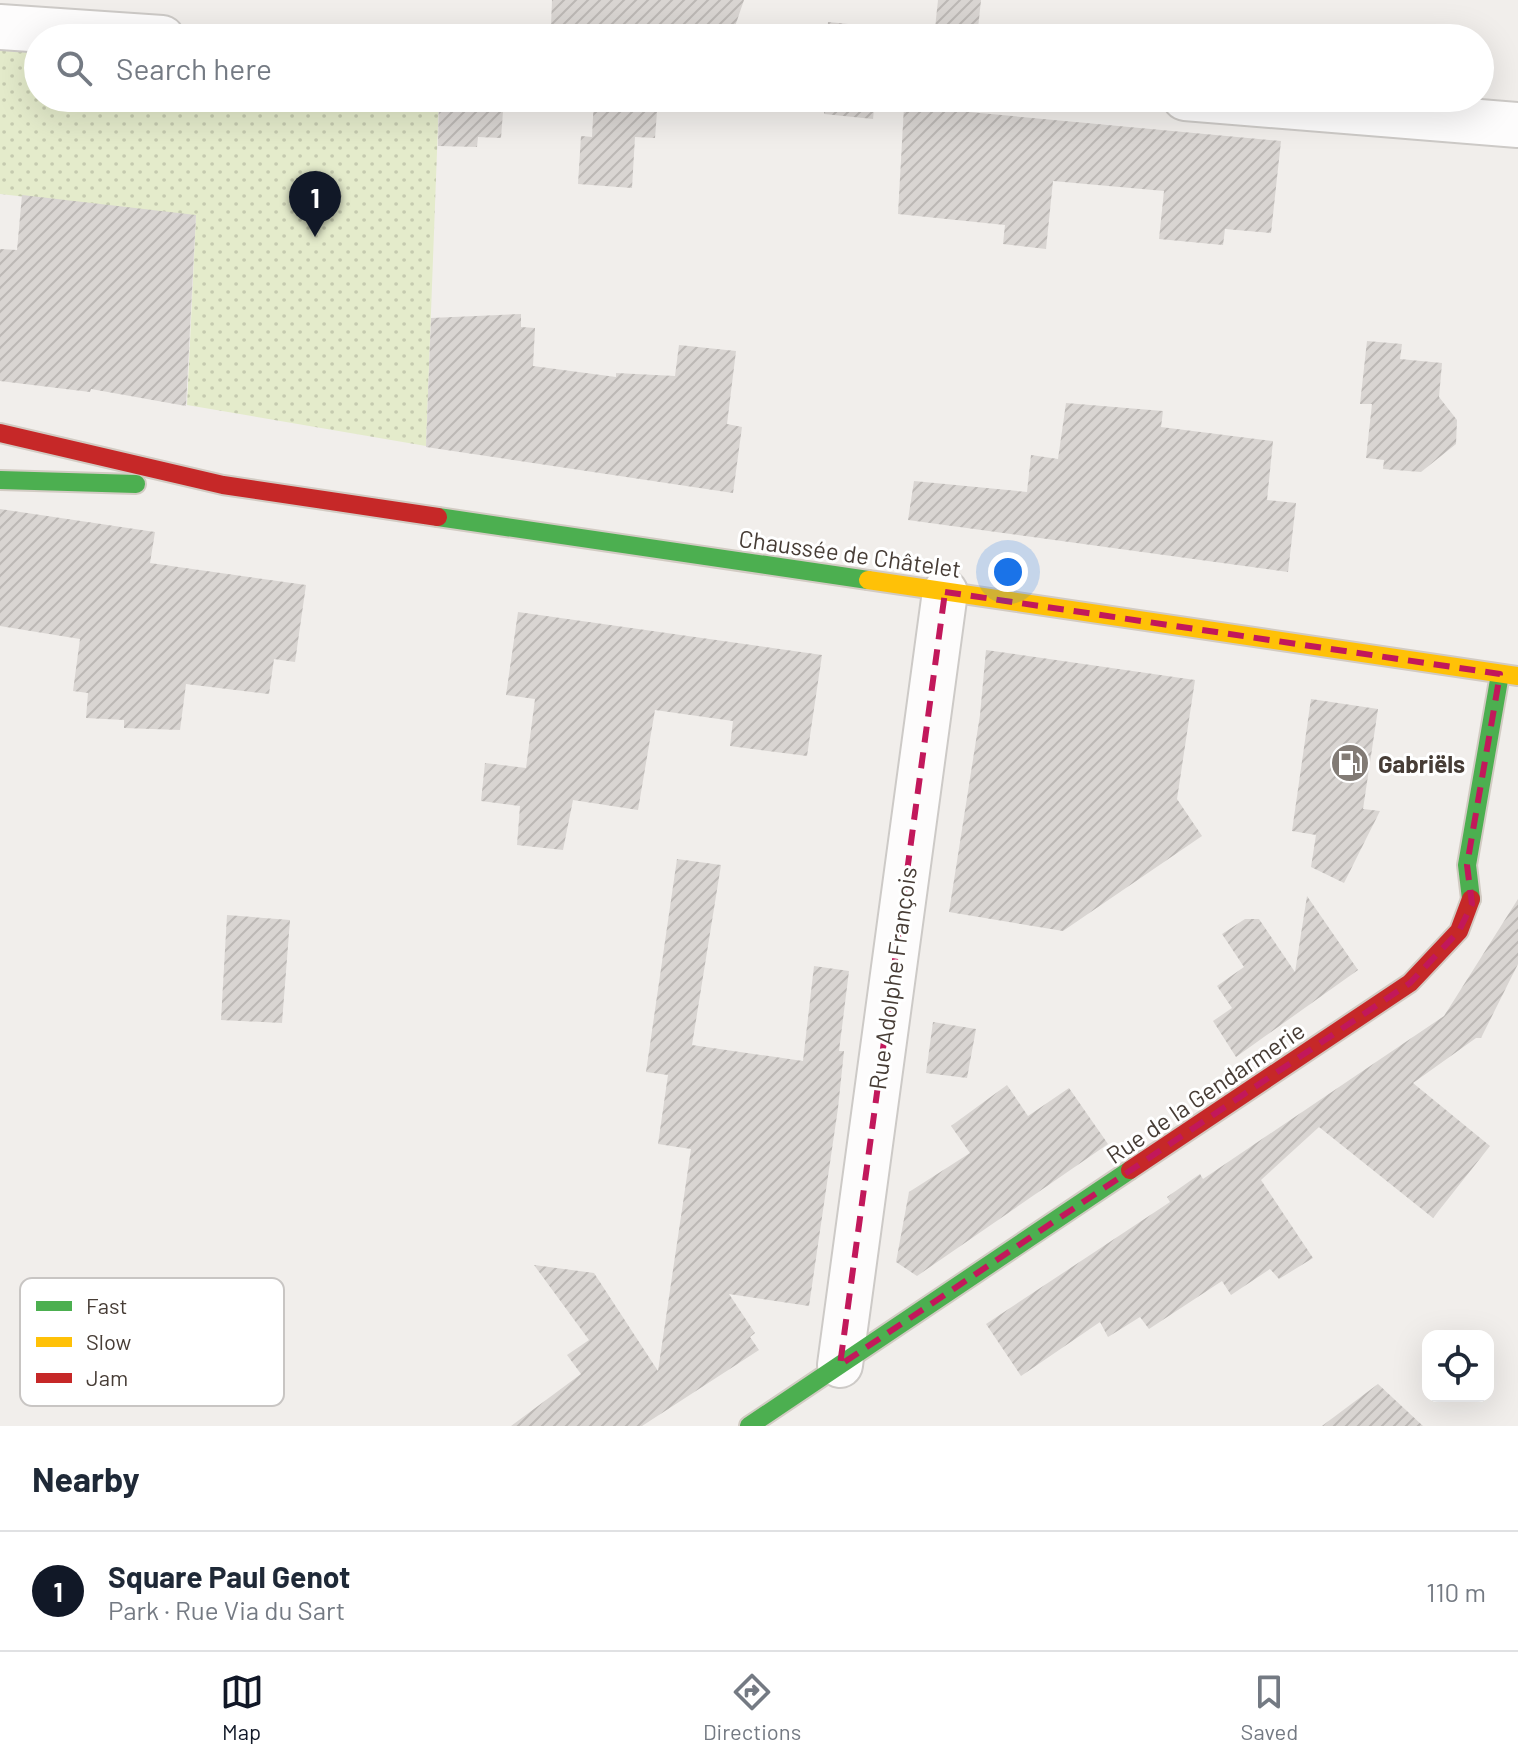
<!DOCTYPE html>
<meta charset="utf-8">
<style>
body{margin:0;font-family:Barlow,sans-serif;background:#f6f6f7;color:#1f2937}
.controls{position:absolute;right:24px;bottom:24px;display:grid;overflow:hidden;border-radius:16px;box-shadow:0 8px 32px #0002}
.controls button{width:72px;height:72px;display:grid;place-items:center;padding:0;border:0;border-bottom:2px solid #e0e1e3;background:#fff;color:#1f2937;font:40px sans-serif}
.you{position:absolute;left:1008px;top:572px;width:28px;height:28px;margin:-20px;border:6px solid #fff;border-radius:50%;background:#1a73e8;box-shadow:0 0 0 12px #1a73e833}
.badge{display:grid;place-items:center;width:52px;height:52px;border-radius:50%;background:#111827;color:#fff;font-size:26px;font-weight:700}
.pin{position:absolute;translate:-50% -66px;filter:drop-shadow(0 2px 4px #0008)}
.pin::after{content:'';position:absolute;top:42px;width:28px;height:24px;background:inherit;clip-path:polygon(0 0,100% 0,50% 100%)}
.list{margin:0;padding:0;list-style:none}
h2{display:flex;justify-content:space-between;align-items:center;height:104px;margin:0;padding:0 32px;font-size:34px}
h2 small{font-size:26px;font-weight:400;color:#747a83}
.list li{display:grid;grid-template-columns:52px 1fr auto;gap:24px;align-items:center;box-sizing:border-box;height:120px;padding:0 32px;border-top:2px solid #e0e1e3}
.list b{display:block;font-size:30px;white-space:nowrap}
.list p{margin:0;font-size:26px;white-space:nowrap;color:#747a83}
.list em{font-size:26px;font-style:normal;color:#747a83}
.icon{flex:none;width:44px;height:44px;fill:none;stroke:currentColor;stroke-width:2;stroke-linecap:round;stroke-linejoin:round}
.map{position:relative;flex:none;width:1518px;height:1426px;overflow:hidden}
.search{position:absolute;background:#fff;box-shadow:0 8px 32px #0002;left:24px;right:24px;top:24px;height:88px;display:flex;align-items:center;gap:20px;box-sizing:border-box;padding:0 28px;border-radius:44px;color:#747a83;font-size:30px}
.sheet{height:224px;background:#fff}
nav{display:flex;justify-content:space-around;align-items:center;box-sizing:border-box;height:112px;border-top:2px solid #e0e1e3;background:#fff;font-size:22px;color:#747a83}
nav a{display:grid;justify-items:center;gap:4px}
nav .on{color:#111827}
.map>svg:first-child{display:block}
.park{fill:url(#park-dots)}
.building{fill:url(#building-hatch)}
.lines{fill:none;stroke-linecap:round;stroke-linejoin:round}
.street-casing{stroke:#cdcac7;stroke-width:48}
.fast-casing{stroke:#d2cbc3;stroke-width:22}
.slow-casing{stroke:#d2cbc3;stroke-width:22}
.jam-casing{stroke:#d2cbc3;stroke-width:22}
.street{stroke:#fdfcfc;stroke-width:44}
.fast{stroke:#4caf50;stroke-width:18}
.slow{stroke:#ffc107;stroke-width:18}
.jam{stroke:#c62828;stroke-width:18}
.marked{fill:none;stroke:#c2185b;stroke-width:6;stroke-dasharray:16 10;stroke-linejoin:round}
.labels{text-anchor:middle;dominant-baseline:central;stroke-width:6;stroke-linejoin:round;paint-order:stroke}
.street-label{font-size:24px;fill:#473d36;stroke:#fff}
.poi-label{font-size:24px;font-weight:bold;fill:#473d36;stroke:#fff;text-anchor:start}
.key{fill:#fff;stroke:#c8c5c3;stroke-width:2}
.key-label{font-size:22px;fill:#473d36}
</style>
<div class="map">
<svg width="1518" height="1426" viewBox="0 0 1518 1426">
<defs>
<pattern id="park-dots" width="8" height="8" patternUnits="userSpaceOnUse" patternTransform="scale(2)"><rect width="8" height="8" fill="#e4ebcb"/><path d="M2 2h.1M6 6h.1" fill="none" stroke="#c5caaf" stroke-width="1.8" stroke-linecap="round"/></pattern>
<pattern id="building-hatch" width="6" height="6" patternUnits="userSpaceOnUse" patternTransform="scale(2)"><rect width="6" height="6" fill="#d9d5d2"/><path d="M-1 1l2-2M0 6l6-6M5 7l2-2" fill="none" stroke="#bcb8b5"/></pattern>
</defs>
<rect width="100%" height="100%" fill="#f1eeeb"/>
<path class="park" d="M0,27L38,38V98H439L426,446L187,405L196,216L0,194Z"/>
<g class="building">
<path d="M552,0H744L731,38H677L551,26Z"/>
<path d="M938,0H981L977,38H934Z"/>
<path d="M828,22L879,27L878,38H827Z"/>
<path d="M439,98H504L501,138L478,137L477,147L438,146Z"/>
<path d="M594,98H658L655,138L635,137L632,188L578,184L581,136L592,137Z"/>
<path d="M824,98H875L873,119L824,114Z"/>
<path d="M904,106L1281,141L1271,233L1225,229L1223,245L1159,239L1164,191L1053,181L1046,249L1003,244L1005,225L898,214Z"/>
<path d="M22,195L196,215L186,406L91,389L90,392L0,381V249L17,250Z"/>
<path d="M521,314V327L535,328L533,366L616,377V373L675,376L679,345L736,351L727,424L742,427L733,493L426,447L431,318Z"/>
<path d="M1367,341L1402,344L1400,359L1442,363L1439,397L1457,420L1456,444L1421,472L1383,469L1384,460L1366,458L1372,404H1360Z"/>
<path d="M1066,403L1163,411L1161,427L1273,441L1267,500L1296,503L1288,572L908,520L914,481L1027,492L1031,455L1058,459Z"/>
<path d="M0,509L155,532L150,563L306,585L295,662L274,659L269,694L186,684L180,730L124,728V720L86,718L88,693L73,691L80,639L0,626Z"/>
<path d="M518,612L822,655L807,756L730,746L733,721L655,710L638,810L573,800L563,850L517,845L520,806L481,801L485,763L526,768L535,699L506,695Z"/>
<path d="M986,650L1195,680L1177,799L1202,836L1063,931L949,912L980,715Z"/>
<path d="M1311,699L1378,709L1363,809L1380,811L1344,883L1311,867L1316,835L1292,831Z"/>
<path d="M677,859L721,865L692,1045L803,1061L814,966L849,971L839,1051H844L838,1108L809,1306L729,1294L755,1333L750,1337L759,1350L642,1426H511L581,1374L567,1355L589,1340L534,1265L594,1273L658,1371L691,1149L658,1144L668,1075L646,1072Z"/>
<path d="M1307,896L1358,970L1236,1057L1213,1021L1232,1008L1217,986L1244,967L1222,934L1245,919H1259L1295,972Z"/>
<path d="M1518,899V964L1481,1038H1476L1413,1083L1490,1146L1433,1218L1319,1127L1261,1180L1313,1258L1279,1279L1270,1269L1231,1295L1222,1281L1149,1329L1140,1317L1108,1337L1100,1322L1021,1376L986,1324L1170,1202L1167,1197L1200,1174L1203,1179L1444,1016Z"/>
<path d="M227,915L290,920L282,1023L221,1020Z"/>
<path d="M933,1022L976,1029L967,1078L926,1073Z"/>
<path d="M1007,1085L1028,1116L1069,1088L1108,1144L917,1276L896,1262L909,1192L970,1153L951,1126Z"/>
<path d="M1378,1384L1423,1426H1322Z"/>
</g>
<g class="lines">
<defs>
<g id="street">
<path d="M0,27L162,38"/>
<path d="M1185,98L1518,125"/>
<path d="M840,1365L945,592"/>
</g>
<g id="fast">
<path d="M0,480L136,484"/>
<path d="M438,517L868,580"/>
<path d="M1471,899L1467,865L1500,674"/>
<path d="M749,1426L1130,1170"/>
</g>
<path id="slow" d="M868,580L1518,676"/>
<g id="jam">
<path d="M0,433L223,485L438,517"/>
<path d="M1130,1170L1410,983L1459,931L1471,899"/>
</g>
</defs>
<use href="#street" class="street-casing"/>
<use href="#fast" class="fast-casing"/>
<use href="#slow" class="slow-casing"/>
<use href="#jam" class="jam-casing"/>
<use href="#street" class="street"/>
<use href="#fast" class="fast"/>
<use href="#slow" class="slow"/>
<use href="#jam" class="jam"/>
</g>
<path class="marked" d="M945,592L1500,674L1467,865L1472,904L1459,931L1410,983L840,1365Z"/>
<defs>
<symbol id="fuel-disc" viewBox="-11 -11 22 22"><circle r="9.5" fill="#827b75" stroke="#fff"/><path d="M-5.5-6h7V0h2V4h1.3V-2.5L3-4.5l.8-.8L6-3V5H2.5V1h-1V6h-7ZM-4.2-4.7v3.2H.2V-4.7Z" fill="#fff"/></symbol>
</defs>
<g fill-rule="evenodd">
<use href="#fuel-disc" x="1328" y="741" width="44" height="44"/>
</g>
<g class="labels">
<g class="street-label">
<text transform="translate(850 553) rotate(8)">Chaussée de Châtelet</text>
<text transform="translate(892 978) rotate(-82)">Rue Adolphe François</text>
<text transform="translate(1205 1092) rotate(-34)">Rue de la Gendarmerie</text>
</g>
<g class="poi-label">
<text x="1378" y="763">Gabriëls</text>
</g>
</g>
<rect x="20" y="1278" width="264" height="128" rx="12" class="key"/>
<rect x="36" y="1301" width="36" height="10" fill="#4caf50"/>
<rect x="36" y="1337" width="36" height="10" fill="#ffc107"/>
<rect x="36" y="1373" width="36" height="10" fill="#c62828"/>
<g class="key-label">
<text x="86" y="1314">Fast</text>
<text x="86" y="1350">Slow</text>
<text x="86" y="1386">Jam</text>
</g>
</svg>
<div class="controls">
<button><svg class="icon" aria-label="locate" viewBox="0 0 24 24"><circle cx="12" cy="12" r="6"/><path d="M12 2v4M12 18v4M2 12h4M18 12h4"/></svg></button>
</div>
<div class="you"></div>
<div class="pin badge" style="left:315px;top:237px">1</div>
<div class="search"><svg class="icon" aria-label="search" viewBox="0 0 24 24"><circle cx="10" cy="10" r="6"/><path d="M15 15l6 6"/></svg>Search here</div>
</div>
<section class="sheet">
<h2>Nearby<small></small></h2>
<ul class="list">
<li><span class="badge">1</span><div><b>Square Paul Genot</b><p>Park · Rue Via du Sart</p></div><em>110 m</em></li>
</ul>
</section>
<nav>
<a class="on"><svg class="icon" aria-label="map" viewBox="0 0 24 24"><path d="M3 6l6-2 6 2 6-2v14l-6 2-6-2-6 2zM9 4v14M15 6v14"/></svg>Map</a>
<a><svg class="icon" aria-label="directions" viewBox="0 0 24 24"><path d="M12 3l9 9-9 9-9-9zM9 14v-3h6M13 9l2 2-2 2"/></svg>Directions</a>
<a><svg class="icon" aria-label="saved" viewBox="0 0 24 24"><path d="M7 4h10v16l-5-4-5 4z"/></svg>Saved</a>
</nav>
